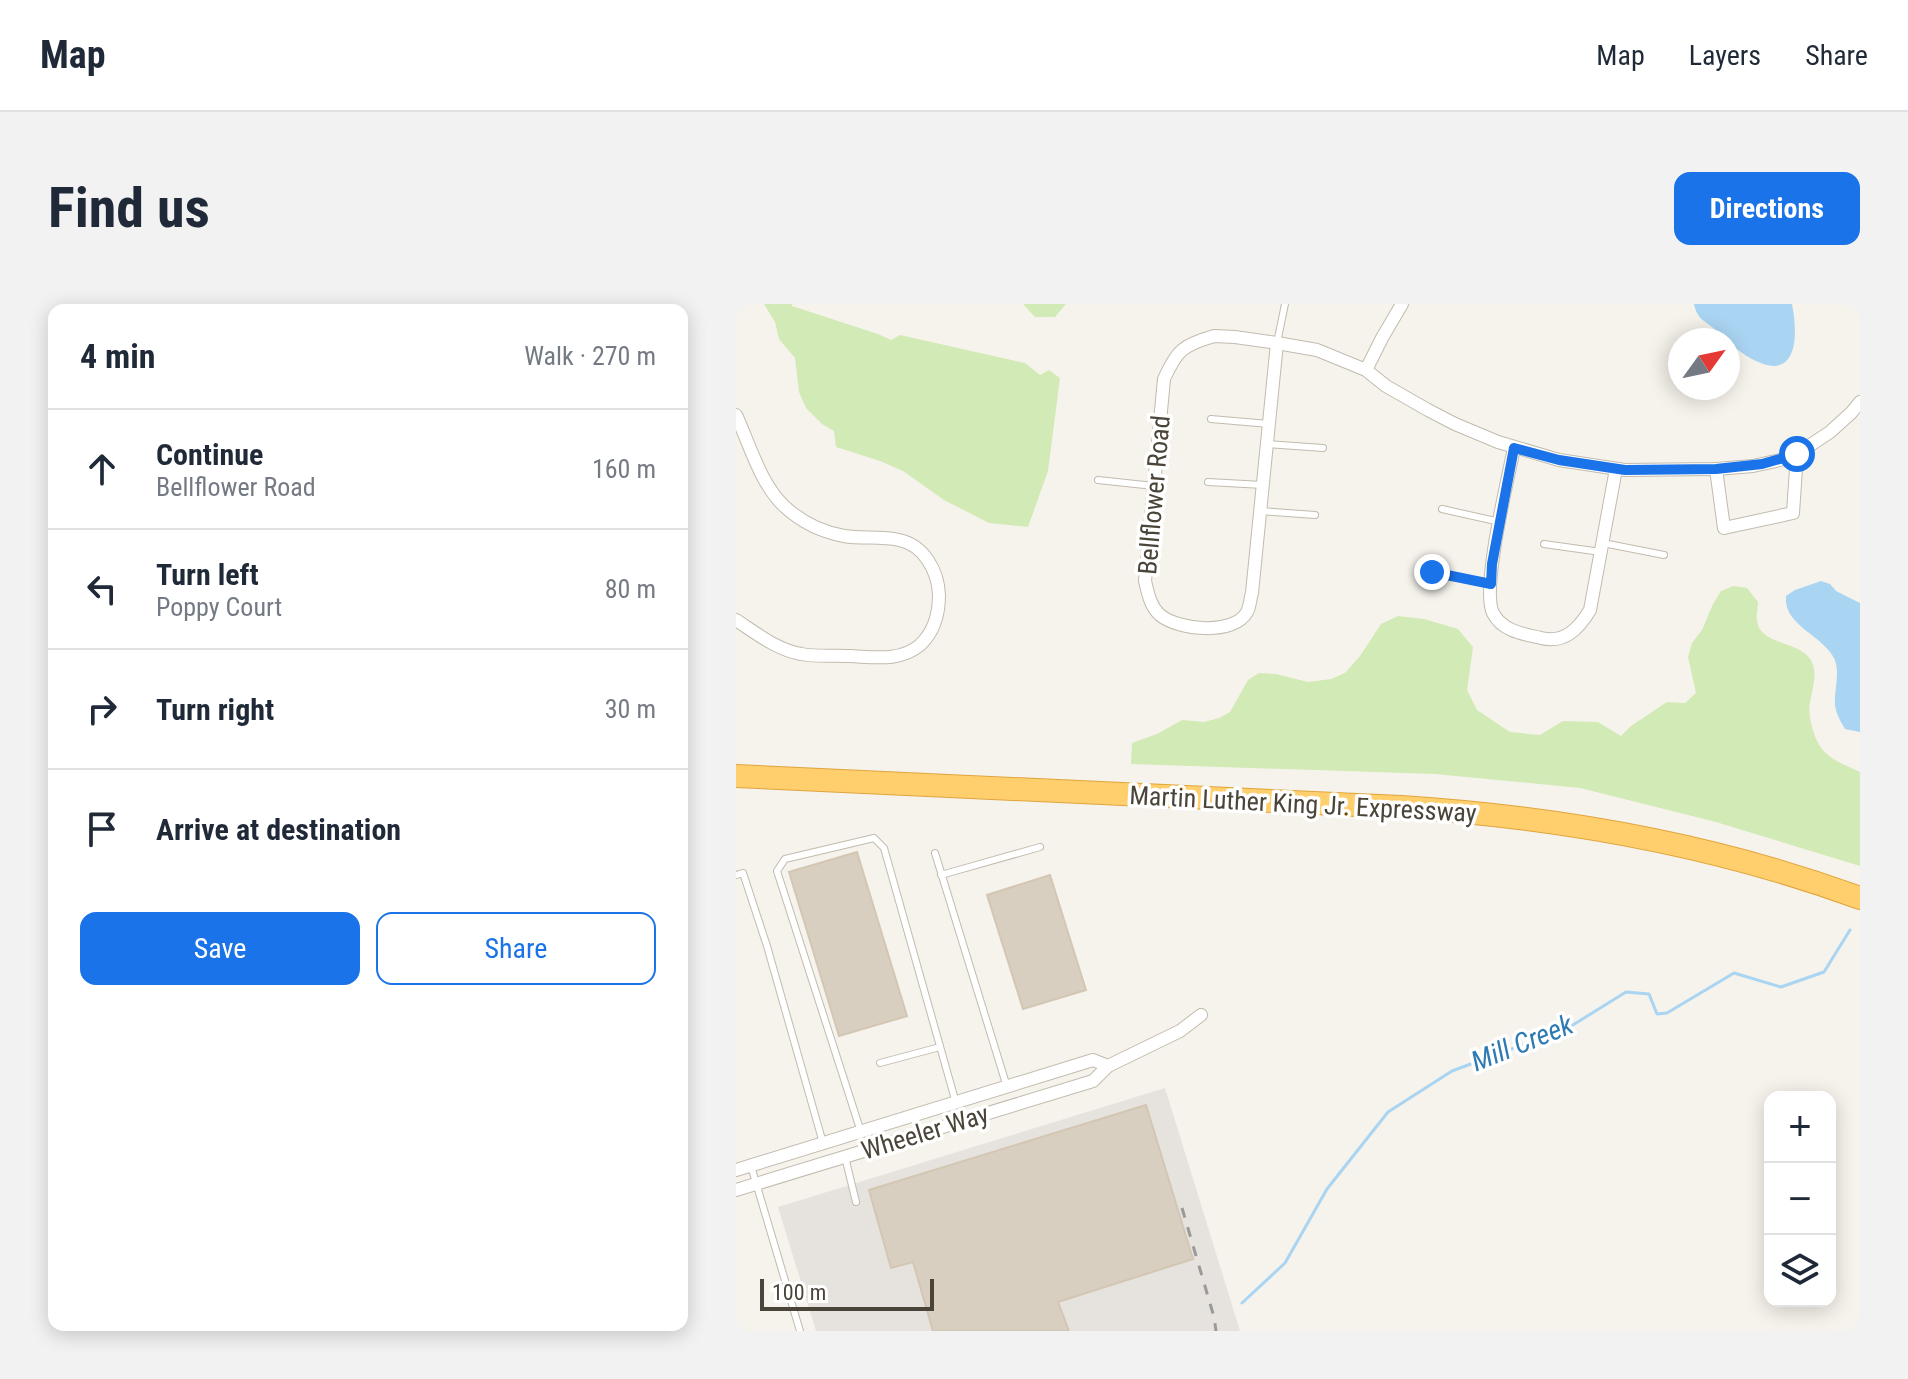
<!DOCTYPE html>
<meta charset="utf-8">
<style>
body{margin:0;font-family:"Roboto Condensed",sans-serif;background:#f2f2f3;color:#1f2937}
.controls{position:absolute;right:24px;bottom:24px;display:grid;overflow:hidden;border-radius:16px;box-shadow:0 4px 20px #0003}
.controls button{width:72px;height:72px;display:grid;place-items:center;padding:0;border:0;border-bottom:2px solid #e0e1e3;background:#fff;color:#1f2937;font:40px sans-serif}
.compass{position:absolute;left:932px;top:24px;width:72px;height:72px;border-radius:50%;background:#fff;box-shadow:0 4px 20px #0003;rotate:57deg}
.scale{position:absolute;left:24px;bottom:20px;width:174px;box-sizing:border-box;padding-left:8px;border:4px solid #4b4439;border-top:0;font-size:22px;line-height:28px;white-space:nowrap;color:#4b4439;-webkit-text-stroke:6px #fff;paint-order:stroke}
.stop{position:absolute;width:24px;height:24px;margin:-18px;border:6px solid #1a73e8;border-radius:50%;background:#fff}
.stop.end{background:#1a73e8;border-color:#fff;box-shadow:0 2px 8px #0008}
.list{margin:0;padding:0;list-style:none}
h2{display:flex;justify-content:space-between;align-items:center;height:104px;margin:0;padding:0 32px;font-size:34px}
h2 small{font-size:26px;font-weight:400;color:#747a83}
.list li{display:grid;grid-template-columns:52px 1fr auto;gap:24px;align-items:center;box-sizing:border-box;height:120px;padding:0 32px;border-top:2px solid #e0e1e3}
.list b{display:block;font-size:30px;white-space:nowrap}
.list p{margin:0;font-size:26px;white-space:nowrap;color:#747a83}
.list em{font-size:26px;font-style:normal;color:#747a83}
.actions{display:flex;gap:16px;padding:24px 32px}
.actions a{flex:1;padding:18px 0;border:2px solid #1a73e8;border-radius:16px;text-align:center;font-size:28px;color:#1a73e8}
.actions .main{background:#1a73e8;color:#fff}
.icon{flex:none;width:44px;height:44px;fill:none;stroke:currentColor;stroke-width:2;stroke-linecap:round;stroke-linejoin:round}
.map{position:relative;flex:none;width:1124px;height:1027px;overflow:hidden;border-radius:16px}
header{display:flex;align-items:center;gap:48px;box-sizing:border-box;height:112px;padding:0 40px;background:#fff;border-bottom:2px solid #e0e1e3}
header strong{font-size:38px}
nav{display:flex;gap:44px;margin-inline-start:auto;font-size:28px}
.intro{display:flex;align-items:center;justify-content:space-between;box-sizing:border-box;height:192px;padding:0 48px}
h1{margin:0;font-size:56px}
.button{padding:20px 36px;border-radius:16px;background:#1a73e8;color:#fff;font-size:28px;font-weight:700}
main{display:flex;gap:48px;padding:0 48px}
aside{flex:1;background:#fff;border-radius:16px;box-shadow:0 4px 20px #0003}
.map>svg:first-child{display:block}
.industrial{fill:#e6e2dd}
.green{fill:#d2eab5}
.water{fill:#a9d4f2}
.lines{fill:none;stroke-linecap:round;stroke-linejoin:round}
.stream{stroke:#a9d4f2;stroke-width:3}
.building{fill:#d8cfc1;stroke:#d3c7b4;stroke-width:2}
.service-casing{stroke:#c2bbae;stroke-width:8}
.minor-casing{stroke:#c2bbae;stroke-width:14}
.motorway-casing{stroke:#e0a43c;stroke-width:24}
.service{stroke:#fff;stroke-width:6}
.minor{stroke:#fff;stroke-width:12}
.motorway{stroke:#ffcf6e;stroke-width:22}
.rail{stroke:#9a9a9a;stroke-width:3;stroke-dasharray:10 10;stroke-linecap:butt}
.route{stroke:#1a73e8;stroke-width:10}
.labels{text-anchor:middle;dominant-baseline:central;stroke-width:7;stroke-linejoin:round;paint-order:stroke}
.street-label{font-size:26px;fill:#4b4439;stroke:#fff}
.water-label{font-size:28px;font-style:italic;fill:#2e7ab2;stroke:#fff}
</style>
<header>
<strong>Map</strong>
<nav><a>Map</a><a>Layers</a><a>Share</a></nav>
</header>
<div class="intro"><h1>Find us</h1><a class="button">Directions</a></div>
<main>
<aside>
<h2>4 min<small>Walk · 270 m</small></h2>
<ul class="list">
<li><svg class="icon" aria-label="ahead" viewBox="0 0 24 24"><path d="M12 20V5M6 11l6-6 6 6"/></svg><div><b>Continue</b><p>Bellflower Road</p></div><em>160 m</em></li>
<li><svg class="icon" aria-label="left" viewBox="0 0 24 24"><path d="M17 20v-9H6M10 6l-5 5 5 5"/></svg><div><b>Turn left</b><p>Poppy Court</p></div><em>80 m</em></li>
<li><svg class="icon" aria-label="right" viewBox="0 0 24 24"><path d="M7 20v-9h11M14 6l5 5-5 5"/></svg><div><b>Turn right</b></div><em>30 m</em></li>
<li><svg class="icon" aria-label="arrive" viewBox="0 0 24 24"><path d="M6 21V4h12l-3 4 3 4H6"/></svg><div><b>Arrive at destination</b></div></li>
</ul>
<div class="actions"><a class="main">Save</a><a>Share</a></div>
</aside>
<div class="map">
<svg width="1124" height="1027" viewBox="0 0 1124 1027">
<rect width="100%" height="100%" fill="#f6f3ec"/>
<path class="industrial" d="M429,784L504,1027H80L42,903Z"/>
<g class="green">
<path d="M28,0H56V2L142,30L155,36L164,31L289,59L304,71L313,66L324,74L312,167L292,223L253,219L208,196L167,167L144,157L100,143L98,127L86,120L70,104L63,88L59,54L43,35L39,18Z"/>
<path d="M287,0H330L319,13H299Z"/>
<path d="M997,282L1011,284L1022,298C1022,304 1020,311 1021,317C1024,343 1070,336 1077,361C1081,372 1076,387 1074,398C1071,412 1079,441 1091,450C1099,458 1114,463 1124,468V562L980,518L844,484L699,470L395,460L396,439L421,430L446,416L468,418L483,414L494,408L512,376L523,369L540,370L572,378L595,375L609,369L624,352L645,320L662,312L688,315L722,325L737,343L731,386L741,406L774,428L804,431L827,417L862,418L885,432L895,422L931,398L949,399L960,389L952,353L956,339L966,326L977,300L985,287Z"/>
</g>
<g class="water">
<path d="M958,0H1056C1066,53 1051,84 998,43C991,38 988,33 981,27C970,17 961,16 958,0Z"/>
<path d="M1085,277L1094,280L1100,287L1124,299V428L1109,425C1105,418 1100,410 1099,401C1098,387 1104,370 1099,356C1088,331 1047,322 1050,292L1059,286Z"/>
</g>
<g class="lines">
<path class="stream" d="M506,999L549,959L591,885L652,808L716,767L832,724L890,688L913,690L921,710L931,709L998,669L1045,683L1088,668L1114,626"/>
</g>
<g class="building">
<path d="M121,548L171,712L103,732L53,568Z"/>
<path d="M314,571L350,686L287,705L251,591Z"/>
<path d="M410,801L457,955L322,998L333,1027H197L177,958L155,964L133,886Z"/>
</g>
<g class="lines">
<defs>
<g id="service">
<path d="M541,39L549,0"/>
<path d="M475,115L533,120"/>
<path d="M531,140L587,144"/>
<path d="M362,176L418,182"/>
<path d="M472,178L527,181"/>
<path d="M706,205L764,218"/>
<path d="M524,207L579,211"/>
<path d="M867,239L928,251"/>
<path d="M808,240L865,248"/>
<path d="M696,268L755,280"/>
<path d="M199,549L271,783"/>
<path d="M0,571L7,569L31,642L87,839"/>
<path d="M205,571L304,543"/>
<path d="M144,759L204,743"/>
<path d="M125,828L41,567L49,555L138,534L148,544L220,799"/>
<path d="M109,853L120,898"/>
<path d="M15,862L64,1027"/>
</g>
<g id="minor">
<path d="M478,32L499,33L541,39L516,289C514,295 514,303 511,308C498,332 442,326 424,311C414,302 412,289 409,277L428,75C441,46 447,41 478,32Z"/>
<path d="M541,39L581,46L630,66L650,82L692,106L719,120L762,138L823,156L889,166L980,165L1017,162L1044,156L1061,150L1094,128L1115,109L1124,98"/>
<path d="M630,66L646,34L666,0"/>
<path d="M0,111C14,141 24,179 48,202C65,218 86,228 108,232C126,235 145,232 163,236C188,241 202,267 203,291C203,309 198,328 184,341C164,358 138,353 114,352C98,351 80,353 65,350C41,346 20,329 0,316"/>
<path d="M778,144C772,175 745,285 757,309C766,327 787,330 805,334C829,340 843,324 854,306L880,165"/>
<path d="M980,165L988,224L1057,209L1061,150"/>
<path d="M0,866L357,756L372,762"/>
<path d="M0,886L357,777L372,762L444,727L465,711"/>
</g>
<path id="motorway" d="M0,472L665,503C821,513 977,540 1124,594"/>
</defs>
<use href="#service" class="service-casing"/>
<use href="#minor" class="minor-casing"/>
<use href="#motorway" class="motorway-casing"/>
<use href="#service" class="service"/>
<use href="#minor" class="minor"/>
<use href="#motorway" class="motorway"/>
<path class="rail" d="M446,904L478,1013L480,1027"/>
</g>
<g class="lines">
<path class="route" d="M696,268L755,280L756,260L778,144L823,156L889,166L980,165L1026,160L1061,150"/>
</g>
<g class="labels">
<g class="street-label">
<text transform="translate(418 191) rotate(-85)">Bellflower Road</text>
<text transform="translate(567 500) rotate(3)">Martin Luther King Jr. Expressway</text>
<text transform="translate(189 828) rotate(-17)">Wheeler Way</text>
</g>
<g class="water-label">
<text transform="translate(786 739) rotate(-22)">Mill Creek</text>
</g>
</g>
</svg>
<div class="controls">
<button>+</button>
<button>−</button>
<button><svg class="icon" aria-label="layers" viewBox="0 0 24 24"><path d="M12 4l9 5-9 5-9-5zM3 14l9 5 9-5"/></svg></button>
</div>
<svg class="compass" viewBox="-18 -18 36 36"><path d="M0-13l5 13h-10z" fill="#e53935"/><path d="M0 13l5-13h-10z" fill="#747a83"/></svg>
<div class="scale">100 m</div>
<div class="stop" style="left:1061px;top:150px"></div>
<div class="stop end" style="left:696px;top:268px"></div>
</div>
</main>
